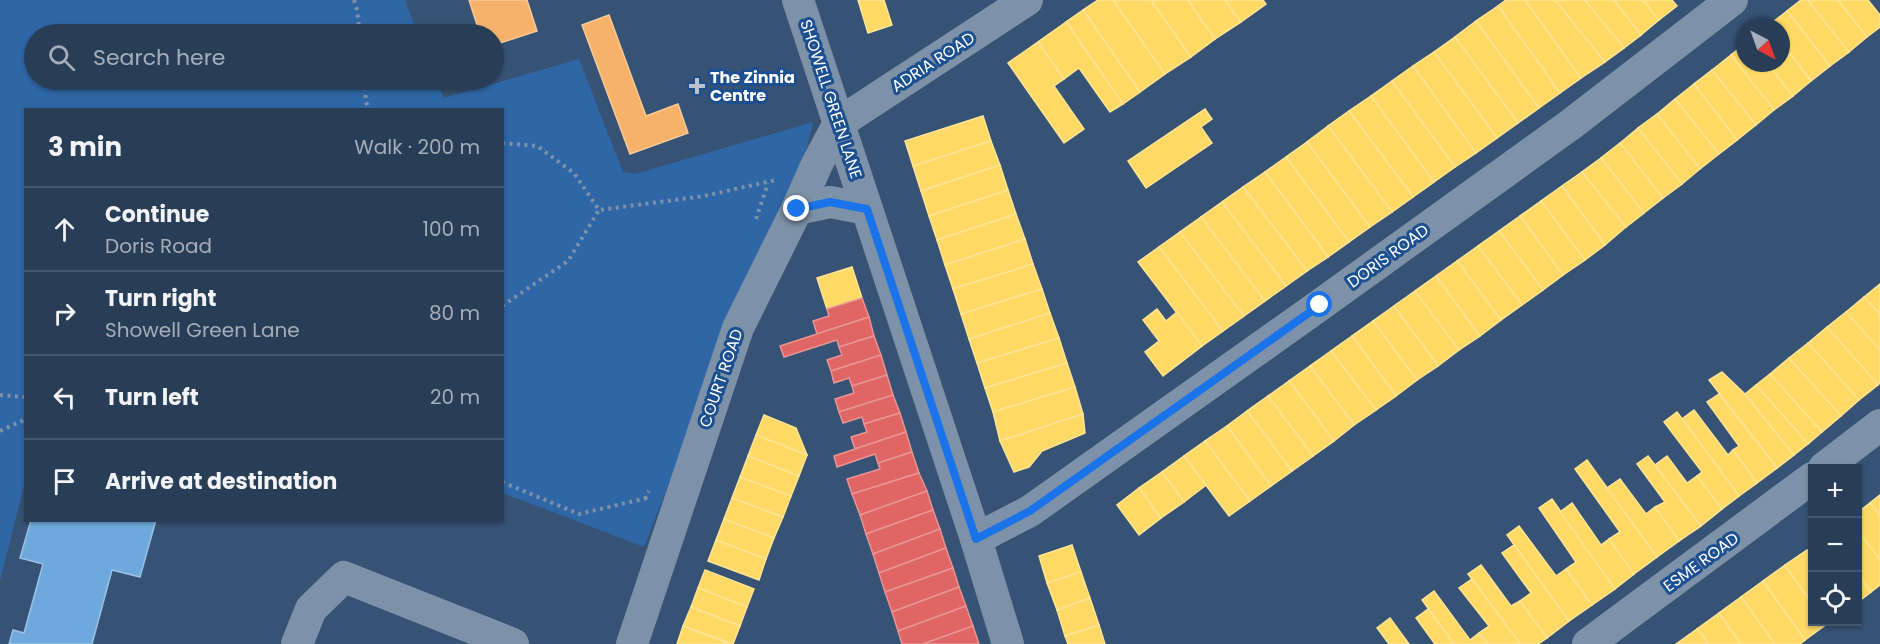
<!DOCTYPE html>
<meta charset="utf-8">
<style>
body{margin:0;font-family:Poppins,sans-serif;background:#30455d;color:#f1f3f6}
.controls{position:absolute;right:18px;bottom:18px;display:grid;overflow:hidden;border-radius:0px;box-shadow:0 2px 4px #0004}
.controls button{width:54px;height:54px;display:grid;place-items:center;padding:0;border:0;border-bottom:2px solid #44576d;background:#283e57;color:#f1f3f6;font:30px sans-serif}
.compass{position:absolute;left:1736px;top:18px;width:54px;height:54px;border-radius:50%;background:#283e57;box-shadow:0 2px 4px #0004;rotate:139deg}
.stop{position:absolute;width:18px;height:18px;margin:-14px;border:4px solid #1a73e8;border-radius:50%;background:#fff}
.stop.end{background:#1a73e8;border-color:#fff;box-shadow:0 2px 6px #0008}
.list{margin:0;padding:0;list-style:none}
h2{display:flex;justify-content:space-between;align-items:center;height:78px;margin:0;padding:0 24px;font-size:26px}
h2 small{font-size:20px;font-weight:400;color:#a5aeba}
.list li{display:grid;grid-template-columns:39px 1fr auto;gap:18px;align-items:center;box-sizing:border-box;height:84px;padding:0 24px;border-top:2px solid #44576d}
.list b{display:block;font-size:22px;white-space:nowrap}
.list p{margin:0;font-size:20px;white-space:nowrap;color:#a5aeba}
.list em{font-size:20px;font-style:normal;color:#a5aeba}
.icon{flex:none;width:33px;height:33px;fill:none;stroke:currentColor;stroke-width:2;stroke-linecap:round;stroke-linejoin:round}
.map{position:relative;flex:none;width:1880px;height:644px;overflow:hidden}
.search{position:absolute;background:#283e57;box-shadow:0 2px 4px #0004;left:24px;top:24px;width:480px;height:66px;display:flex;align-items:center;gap:15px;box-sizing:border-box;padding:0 21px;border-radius:33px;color:#a5aeba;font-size:22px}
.panel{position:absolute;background:#283e57;box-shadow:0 2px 4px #0004;left:24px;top:108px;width:480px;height:414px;border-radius:0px}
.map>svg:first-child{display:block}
.green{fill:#2f66a5}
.homes{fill:#ffd966;stroke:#ffe494;stroke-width:1.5}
.shops{fill:#e06666;stroke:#e99494;stroke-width:1.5}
.schools{fill:#6fa8dc;stroke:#9ac2e6;stroke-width:1.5}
.health{fill:#f6b26b;stroke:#f9c997;stroke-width:1.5}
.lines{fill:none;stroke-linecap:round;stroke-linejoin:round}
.path{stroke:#7d92a8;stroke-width:4;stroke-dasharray:3 4.5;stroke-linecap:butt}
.minor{stroke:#7d92a8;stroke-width:32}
.route{stroke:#1a73e8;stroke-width:8}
.poi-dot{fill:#b9c2ce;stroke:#1b4f8f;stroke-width:2}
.labels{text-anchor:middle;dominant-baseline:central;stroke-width:6;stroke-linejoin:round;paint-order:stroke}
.street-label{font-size:16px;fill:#fff;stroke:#1b4f8f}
.poi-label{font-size:16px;font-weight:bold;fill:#fff;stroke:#1b4f8f;text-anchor:start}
</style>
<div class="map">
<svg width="1880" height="644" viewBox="0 0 1880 644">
<rect width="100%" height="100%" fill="#365274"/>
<path class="green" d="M0,0H405L418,34H34V80H436L444,98L579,59L623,172L635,174L813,122L807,147L729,330L644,547L503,493L502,110H26L25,482L0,581Z"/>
<g class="homes">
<path d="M858,0H884L892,25L868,33Z"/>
<path d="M1098,0H1113L1165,74L1140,92L1083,10Z"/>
<path d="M1113,0H1151L1191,57L1165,74Z"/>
<path d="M1151,0H1188L1215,39L1191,57Z"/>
<path d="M1188,0H1225L1241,22L1215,39Z"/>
<path d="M1225,0H1263L1266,4L1241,22Z"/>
<path d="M1506,0H1525L1581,78L1560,93L1498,6Z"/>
<path d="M1525,0H1555L1605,62L1581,78Z"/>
<path d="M1555,0H1585L1624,48L1605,62Z"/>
<path d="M1585,0H1614L1641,35L1624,48Z"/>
<path d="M1614,0H1643L1659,20L1641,35Z"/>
<path d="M1643,0H1672L1677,6L1659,20Z"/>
<path d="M1801,0H1808L1849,52L1830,66L1787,11Z"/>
<path d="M1808,0H1838L1867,37L1849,52Z"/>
<path d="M1838,0H1868L1880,15V27L1867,37Z"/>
<path d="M1498,6L1560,93L1539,108L1476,21Z"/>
<path d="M1083,10L1140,92L1123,104L1066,22Z"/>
<path d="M1787,11L1830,66L1811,81L1781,42V27L1768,26Z"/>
<path d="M1476,21L1539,108L1518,123L1455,37Z"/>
<path d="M1066,22L1123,104L1110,112L1079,68L1064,79L1038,42Z"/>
<path d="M1455,37L1518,123L1497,138L1434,52Z"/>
<path d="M1038,42L1064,79L1054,86L1084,129L1064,143L1008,63Z"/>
<path d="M1781,42L1811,81L1793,96L1767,63H1781Z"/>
<path d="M1745,44V63H1767L1793,96L1774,110L1731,55Z"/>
<path d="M1434,52L1497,138L1476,153L1413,66Z"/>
<path d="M1731,55L1774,110L1756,125L1712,70Z"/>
<path d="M1413,66L1476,153L1455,167L1392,81Z"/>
<path d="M1712,70L1756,125L1737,140L1694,84Z"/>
<path d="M1392,81L1455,167L1434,182L1371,96Z"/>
<path d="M1694,84L1737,140L1719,154L1675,99Z"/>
<path d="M1371,96L1434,182L1413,197L1349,111Z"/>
<path d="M1675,99L1719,154L1700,169L1657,114Z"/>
<path d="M1205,109L1212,119L1201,127L1212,143L1146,188L1128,161Z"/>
<path d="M1349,111L1413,197L1392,212L1328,126Z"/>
<path d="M1657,114L1700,169L1682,184L1638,128Z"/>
<path d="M983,116L991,141L913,166L905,141Z"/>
<path d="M1328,126L1392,212L1370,227L1307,142Z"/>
<path d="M1638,128L1682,184L1663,198L1620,143Z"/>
<path d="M991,141L1000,165L921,191L913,166Z"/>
<path d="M1307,142L1370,227L1349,242L1286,157Z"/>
<path d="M1620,143L1663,198L1644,213L1601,158Z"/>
<path d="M1286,157L1349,242L1328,257L1265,172Z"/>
<path d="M1601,158L1644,213L1626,227L1582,172Z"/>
<path d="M1000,165L1008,190L929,216L921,191Z"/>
<path d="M1265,172L1328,257L1307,271L1243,187Z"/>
<path d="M1582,172L1626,227L1605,245L1562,186Z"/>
<path d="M1562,186L1605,245L1585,260L1541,201Z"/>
<path d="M1243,187L1307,271L1286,286L1222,202Z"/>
<path d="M1008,190L1016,214L937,240L929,216Z"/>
<path d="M1541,201L1585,260L1563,275L1520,216Z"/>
<path d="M1222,202L1286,286L1265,301L1201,217Z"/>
<path d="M1016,214L1025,239L945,265L937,240Z"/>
<path d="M1520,216L1563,275L1543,290L1499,231Z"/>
<path d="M1201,217L1265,301L1244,316L1180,232Z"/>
<path d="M1499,231L1543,290L1522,305L1478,246Z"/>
<path d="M1180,232L1244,316L1223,331L1159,247Z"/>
<path d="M1025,239L1033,264L953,289L945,265Z"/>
<path d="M1478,246L1522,305L1501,320L1457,261Z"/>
<path d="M1159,247L1223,331L1202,346L1138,262Z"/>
<path d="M1457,261L1501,320L1480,336L1436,276Z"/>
<path d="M1033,264L1042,289L961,314L953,289Z"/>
<path d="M852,267L862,298L827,309L817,278Z"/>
<path d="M1436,276L1480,336L1459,350L1415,291Z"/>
<path d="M1880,284V314L1864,297Z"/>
<path d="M1042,289L1050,313L969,339L961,314Z"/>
<path d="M1415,291L1459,350L1438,366L1394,306Z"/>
<path d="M1864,297L1880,314V350L1846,312Z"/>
<path d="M1394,306L1438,366L1417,380L1373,321Z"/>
<path d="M1157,309L1166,321L1177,312L1202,346L1163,376L1145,352L1159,341L1143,320Z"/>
<path d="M1846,312L1880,350V383L1878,385L1827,327Z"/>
<path d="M1050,313L1059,338L977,363L969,339Z"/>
<path d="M1373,321L1417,380L1396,396L1352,336Z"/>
<path d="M1827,327L1878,385L1859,400L1808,343Z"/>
<path d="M1352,336L1396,396L1376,410L1331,351Z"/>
<path d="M1059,338L1067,363L985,388L977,363Z"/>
<path d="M1808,343L1859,400L1841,416L1789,358Z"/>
<path d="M1331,351L1376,410L1354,425L1310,366Z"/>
<path d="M1789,358L1841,416L1822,432L1770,374Z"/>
<path d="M1067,363L1075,387L993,412L985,388Z"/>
<path d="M1310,366L1354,425L1334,441L1289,381Z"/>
<path d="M1722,372L1745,394L1794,455L1777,468L1709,380Z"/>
<path d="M1770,374L1822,432L1808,444L1756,385Z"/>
<path d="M1289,381L1334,441L1313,456L1268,396Z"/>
<path d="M1756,385L1808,444L1794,455L1745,394Z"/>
<path d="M1075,387L1083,414L1000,441L993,412Z"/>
<path d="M1719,394L1777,468L1757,483L1733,450L1739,446L1707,402Z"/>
<path d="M1268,396L1313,456L1292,471L1247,411Z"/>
<path d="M1694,410L1728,455L1733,450L1757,483L1739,496L1682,419Z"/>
<path d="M1247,411L1292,471L1271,486L1227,426Z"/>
<path d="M1677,412L1739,496L1722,509L1697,476L1702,472L1664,422Z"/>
<path d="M1083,414L1085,433L1042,451L1029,467L1014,472L1000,441Z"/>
<path d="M764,415L796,428L807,455L756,435Z"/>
<path d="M1227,426L1271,486L1250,501L1205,441Z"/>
<path d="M756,435L807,455L799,476L748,456Z"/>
<path d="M1205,441L1250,501L1229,516L1184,456Z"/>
<path d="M748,456L799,476L791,496L740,477Z"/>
<path d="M1184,456L1206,485L1184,502L1162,472Z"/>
<path d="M1648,456L1701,526L1679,541L1655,507L1665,502L1637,464Z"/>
<path d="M1667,456L1687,483L1697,476L1722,509L1701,526L1655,465Z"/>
<path d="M1587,460L1657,557L1634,574L1609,539L1620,532L1575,469Z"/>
<path d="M1162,472L1184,502L1161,518L1139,488Z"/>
<path d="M740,477L791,496L783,517L732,498Z"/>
<path d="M1620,479L1646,514L1655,507L1679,541L1657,557L1607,488Z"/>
<path d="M1139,488L1161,518L1139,535L1117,505Z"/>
<path d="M1880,495V516L1870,503Z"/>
<path d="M732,498L783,517L774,538L724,519Z"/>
<path d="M1552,499L1615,589L1592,605L1566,569L1576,562L1539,508Z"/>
<path d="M1572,503L1601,545L1609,539L1634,574L1615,589L1560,512Z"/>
<path d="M1870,503L1880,516V560L1858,530V512Z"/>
<path d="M724,519L774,538L766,559L716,540Z"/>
<path d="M1519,526L1556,576L1566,569L1592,605L1569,621L1507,535Z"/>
<path d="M1858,530L1880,560V585L1871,592L1858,574Z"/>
<path d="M716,540L766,559L759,580L708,561Z"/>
<path d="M1072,545L1081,572L1047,583L1039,556Z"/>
<path d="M1514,545L1569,621L1547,638L1520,601L1531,593L1502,553Z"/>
<path d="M1807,550L1812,558V604L1785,565Z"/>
<path d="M1481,565L1511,606L1520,601L1547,638L1538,644H1520L1468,574Z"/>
<path d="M1785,565L1812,604V622H1825L1827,624L1805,640L1763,581Z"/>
<path d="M705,570L754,589L747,607L698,588Z"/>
<path d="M1081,572L1090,598L1057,610L1047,583Z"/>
<path d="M1858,574L1871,592L1858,602Z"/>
<path d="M1472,579L1520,644H1488L1479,633L1489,626L1459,588Z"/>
<path d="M1763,581L1805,640L1800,644H1775L1741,597Z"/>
<path d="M698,588L747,607L740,626L691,607Z"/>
<path d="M1434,591L1470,640L1479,633L1488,644H1454L1422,600Z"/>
<path d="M1741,597L1775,644H1741L1719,613Z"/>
<path d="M1090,598L1099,625L1065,636L1057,610Z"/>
<path d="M691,607L740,626L733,644L683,626Z"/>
<path d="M1428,609L1454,644H1435L1416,618Z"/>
<path d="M1719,613L1741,644H1708L1697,629Z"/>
<path d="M1390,618L1409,644H1389L1377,628Z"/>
<path d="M1099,625L1105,644H1068L1065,636Z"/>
<path d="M683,626L730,644H677Z"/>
<path d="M1697,629L1708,644H1676Z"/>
</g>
<g class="shops">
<path d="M862,298L869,317L817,334L813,321L829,316L827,309Z"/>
<path d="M869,317L874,336L839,347L837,340L784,357L780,346Z"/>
<path d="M874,336L881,355L831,371L827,360L842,355L839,347Z"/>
<path d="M881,355L887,375L852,386L849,378L834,383L831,371Z"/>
<path d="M887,375L893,395L839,412L835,399L854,393L852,386Z"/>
<path d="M893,395L900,413L864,424L862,417L843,423L839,412Z"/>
<path d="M900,413L906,432L855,449L851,437L867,432L864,424Z"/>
<path d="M906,432L912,452L878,463L875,454L837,467L834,456Z"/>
<path d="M912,452L919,473L852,494L847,479L880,469L878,463Z"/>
<path d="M919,473L927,491L860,515L852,494Z"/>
<path d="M927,491L933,510L866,534L860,515Z"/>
<path d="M933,510L940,529L873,554L866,534Z"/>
<path d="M940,529L946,548L879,573L873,554Z"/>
<path d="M946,548L953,568L885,592L879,573Z"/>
<path d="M953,568L959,587L892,612L885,592Z"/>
<path d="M959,587L966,606L898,631L892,612Z"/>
<path d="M966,606L973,626L923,644H902L898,631Z"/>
<path d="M973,626L979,644H923Z"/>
</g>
<path class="schools" d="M31,520H156L140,577L112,570L92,644H9L13,630L24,633L43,564L20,558Z"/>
<g class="health">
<path d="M469,0H527L537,31L494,45V34H480Z"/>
<path d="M609,15L646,116L678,104L688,133L630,154L582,25Z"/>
</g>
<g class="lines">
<g class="path">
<path d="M354,0L357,10L360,34"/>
<path d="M364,80L366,102L370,110"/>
<path d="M502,143L537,146L574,173L599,210L704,196L776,180"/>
<path d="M756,219L768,183"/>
<path d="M502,306L568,261L599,210"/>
<path d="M0,395L26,397"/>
<path d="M0,431L26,419"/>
<path d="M502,482L579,514L647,498"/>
<path d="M645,499L649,491"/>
</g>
<g class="minor">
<path d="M798,0L976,539L1008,644"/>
<path d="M797,209L830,202L867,209"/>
<path d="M1824,468L1880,425"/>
<path d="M976,539L1030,511L1320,305L1570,125L1732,0"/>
<path d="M297,644L311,609L344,577L513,644"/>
<path d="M632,644L738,328L797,209L817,164L839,123L1027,0"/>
<path d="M1588,644L1812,478"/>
</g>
</g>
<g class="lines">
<path class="route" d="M797,209L830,202L867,209L976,539L1030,511L1320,305"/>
</g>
<path class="poi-dot" d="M694 77h6v6h6v6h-6v6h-6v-6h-6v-6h6z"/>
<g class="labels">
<g class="street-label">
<text transform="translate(933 62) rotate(-33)">ADRIA ROAD</text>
<text transform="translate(831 99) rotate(72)">SHOWELL GREEN LANE</text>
<text transform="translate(1388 256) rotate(-36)">DORIS ROAD</text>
<text transform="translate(721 378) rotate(-71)">COURT ROAD</text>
<text transform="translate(1701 562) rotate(-36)">ESME ROAD</text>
</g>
<g class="poi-label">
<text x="710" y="77">The Zinnia<tspan x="710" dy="18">Centre</tspan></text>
</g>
</g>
</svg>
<div class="controls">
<button>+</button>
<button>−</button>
<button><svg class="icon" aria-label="locate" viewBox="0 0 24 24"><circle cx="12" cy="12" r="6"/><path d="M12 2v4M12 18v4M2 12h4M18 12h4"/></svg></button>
</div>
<svg class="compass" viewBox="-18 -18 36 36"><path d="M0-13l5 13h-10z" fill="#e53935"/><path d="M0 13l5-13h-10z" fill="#a5aeba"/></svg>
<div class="stop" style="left:1320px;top:305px"></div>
<div class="stop end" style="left:797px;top:209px"></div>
<div class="search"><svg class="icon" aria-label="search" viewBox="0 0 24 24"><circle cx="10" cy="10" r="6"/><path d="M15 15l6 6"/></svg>Search here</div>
<section class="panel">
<h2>3 min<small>Walk · 200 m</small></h2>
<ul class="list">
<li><svg class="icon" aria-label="ahead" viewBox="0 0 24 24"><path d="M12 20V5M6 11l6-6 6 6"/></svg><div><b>Continue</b><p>Doris Road</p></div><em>100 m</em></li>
<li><svg class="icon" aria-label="right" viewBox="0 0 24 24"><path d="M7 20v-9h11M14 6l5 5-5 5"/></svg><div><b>Turn right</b><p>Showell Green Lane</p></div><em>80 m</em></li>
<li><svg class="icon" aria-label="left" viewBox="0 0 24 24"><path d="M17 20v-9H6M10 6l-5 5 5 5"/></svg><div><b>Turn left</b></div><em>20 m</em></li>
<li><svg class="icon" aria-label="arrive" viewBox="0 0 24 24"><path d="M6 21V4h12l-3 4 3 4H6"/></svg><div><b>Arrive at destination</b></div></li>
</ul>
</section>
</div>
